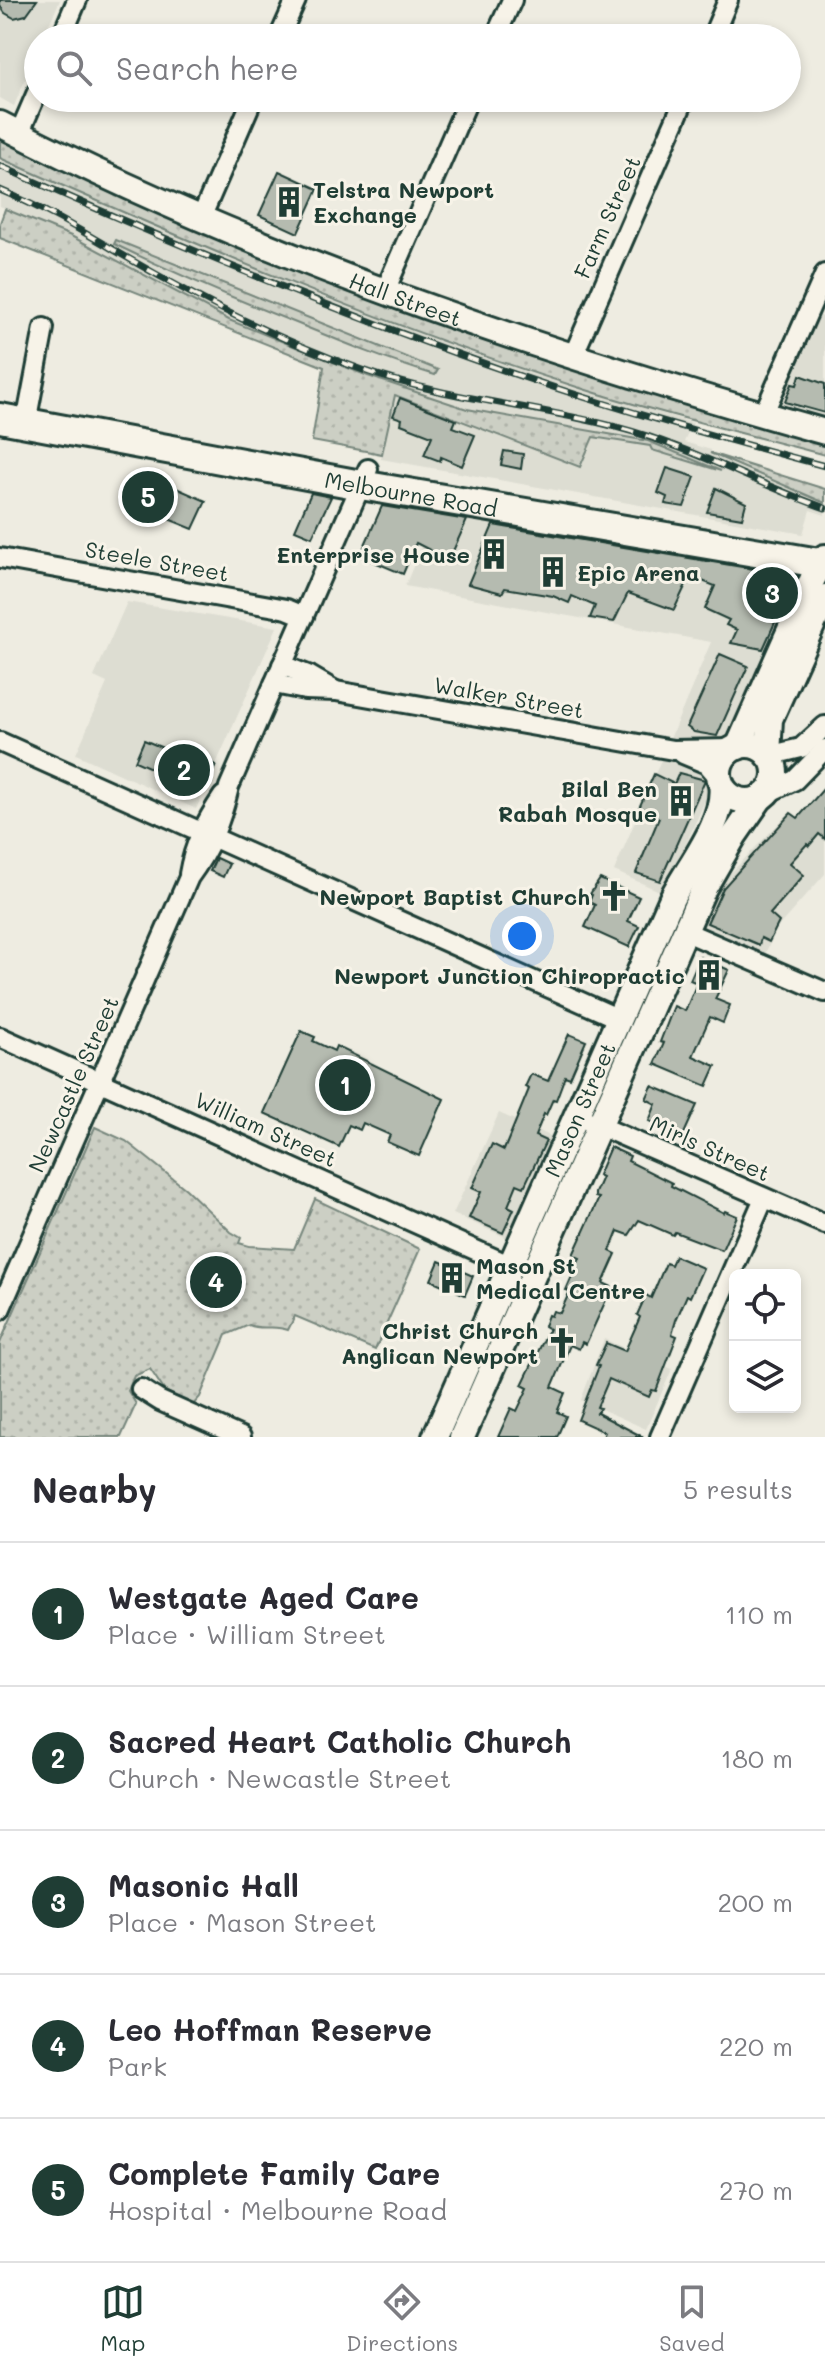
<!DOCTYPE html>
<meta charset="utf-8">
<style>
body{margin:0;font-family:Mali,sans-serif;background:#f2f2f3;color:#2b2b33}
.controls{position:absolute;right:24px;bottom:24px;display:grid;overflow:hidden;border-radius:12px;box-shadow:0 4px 12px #0003}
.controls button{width:72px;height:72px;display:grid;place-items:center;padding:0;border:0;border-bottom:2px solid #e1e1e2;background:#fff;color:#2b2b33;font:40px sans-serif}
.you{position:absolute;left:522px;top:936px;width:28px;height:28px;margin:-20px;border:6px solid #fff;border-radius:50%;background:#1a73e8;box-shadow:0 0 0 12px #1a73e833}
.badge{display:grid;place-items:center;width:52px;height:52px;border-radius:50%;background:#1f3d34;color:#fff;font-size:26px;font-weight:700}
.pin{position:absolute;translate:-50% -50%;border:4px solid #fff;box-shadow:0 2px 8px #0006}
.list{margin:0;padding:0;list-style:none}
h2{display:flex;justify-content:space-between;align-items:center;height:104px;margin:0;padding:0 32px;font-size:34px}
h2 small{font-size:26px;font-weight:400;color:#7c7c81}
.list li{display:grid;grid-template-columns:52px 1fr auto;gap:24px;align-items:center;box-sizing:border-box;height:144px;padding:0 32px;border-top:2px solid #e1e1e2}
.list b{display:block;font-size:30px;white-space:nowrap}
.list p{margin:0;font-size:26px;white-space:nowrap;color:#7c7c81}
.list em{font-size:26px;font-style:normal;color:#7c7c81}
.icon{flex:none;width:44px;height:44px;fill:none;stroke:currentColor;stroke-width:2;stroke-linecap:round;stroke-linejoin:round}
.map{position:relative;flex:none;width:825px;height:1437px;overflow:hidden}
.search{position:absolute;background:#fff;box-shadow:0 4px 12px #0003;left:24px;right:24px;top:24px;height:88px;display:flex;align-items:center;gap:20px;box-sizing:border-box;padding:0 28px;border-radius:44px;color:#7c7c81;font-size:30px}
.sheet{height:824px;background:#fff}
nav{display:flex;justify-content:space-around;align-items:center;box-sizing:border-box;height:112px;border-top:2px solid #e1e1e2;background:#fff;font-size:22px;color:#7c7c81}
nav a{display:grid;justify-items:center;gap:4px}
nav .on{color:#1f3d34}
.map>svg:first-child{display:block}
.built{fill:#ddddd2;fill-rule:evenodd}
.green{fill:url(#green-dots);stroke:#76867c;stroke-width:2}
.building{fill:#b5bbb0;stroke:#1f3d34;stroke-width:2}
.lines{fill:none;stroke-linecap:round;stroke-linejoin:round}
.street-casing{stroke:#1f3d34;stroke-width:24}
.secondary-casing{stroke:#1f3d34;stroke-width:30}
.primary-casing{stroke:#1f3d34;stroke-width:34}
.street{stroke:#f7f3e8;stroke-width:18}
.secondary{stroke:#f7f3e8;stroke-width:24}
.primary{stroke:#f7f3e8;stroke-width:28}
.rail-casing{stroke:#1f3d34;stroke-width:7}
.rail{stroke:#f7f3e8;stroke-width:4;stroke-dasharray:12;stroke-linecap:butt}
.labels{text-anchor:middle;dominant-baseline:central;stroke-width:6;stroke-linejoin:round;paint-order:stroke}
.poi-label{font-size:22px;font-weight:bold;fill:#1f3d34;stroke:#f7f3e8;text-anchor:end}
.street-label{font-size:22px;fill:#1f3d34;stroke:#f7f3e8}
</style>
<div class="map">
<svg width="825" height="1437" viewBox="0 0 825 1437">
<defs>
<pattern id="green-dots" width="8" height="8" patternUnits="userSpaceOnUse" patternTransform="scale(2)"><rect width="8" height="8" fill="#cccfc4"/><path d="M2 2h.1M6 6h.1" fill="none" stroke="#afb3a9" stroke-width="1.8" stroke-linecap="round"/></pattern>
</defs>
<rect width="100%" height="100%" fill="#eeece1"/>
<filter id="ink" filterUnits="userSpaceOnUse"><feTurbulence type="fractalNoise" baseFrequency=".0125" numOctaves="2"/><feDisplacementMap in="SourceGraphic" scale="16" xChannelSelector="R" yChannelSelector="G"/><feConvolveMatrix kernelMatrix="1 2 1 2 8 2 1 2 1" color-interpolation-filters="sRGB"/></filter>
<g filter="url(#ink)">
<g class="built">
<path d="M0,0H60L43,38H38V50L14,106L0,98Z"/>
<path d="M0,158L293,283L441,340L577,388L693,423L684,442L711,450V454L825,503V515L810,510L803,534L381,459L394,394L579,467L592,437L650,446L652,450L711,467L648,441L467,409L368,376L229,320L71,236L0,206ZM116,240L319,323L437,370L435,375L396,363L264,310L155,264L115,244Z"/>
<path d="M818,315L825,318V422L777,409Z"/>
<path d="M439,504L810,566L664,893L614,871L711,642L405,586Z"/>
<path d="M127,602L277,627L196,809L76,754L107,683L94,677Z"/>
<path d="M791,811L825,840V874L777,928L765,954L700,926L718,886Z"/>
<path d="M499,1113L557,1139L512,1240L453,1214Z"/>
<path d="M604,1339L672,1369L646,1429L581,1400Z"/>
</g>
<g class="green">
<path d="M0,139L72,174L225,240L825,442V455C743,433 661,414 580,388C382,325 189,242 0,158Z"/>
<path d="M5,209L71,236L229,320L368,376L467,409L648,441L721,471L652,450L650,446L593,437L580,467L395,395L382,454L312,441L324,367L0,238V223Z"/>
<path d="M116,240L438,370L435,375C388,361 342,342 296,323C235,299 174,273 114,244Z"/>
<path d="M710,453L825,489V503Z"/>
<path d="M95,1127L126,1141L186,1189L231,1232L241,1238L239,1243L249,1246L294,1249L315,1199L420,1249L375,1350L295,1316L288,1330C272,1324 263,1331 249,1325L226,1335L200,1397L192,1406L164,1390L150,1369L134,1376L128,1391L136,1404L121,1437H0V1343Z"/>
</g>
<g class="building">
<path d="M0,0H37L26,15L14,18L5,13L0,6Z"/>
<path d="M279,171L318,189L298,233L259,215Z"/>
<path d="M800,375L825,384V413L785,402L792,384L797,385Z"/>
<path d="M400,398L456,420L453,427L475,435L462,466L441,457L440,461L424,455L432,436L401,424L402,419L393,416Z"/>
<path d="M504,451L523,454L521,469L501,465Z"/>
<path d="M667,468L695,477L684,507L665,504L667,497L658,493Z"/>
<path d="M148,473L171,480L169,485L206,501L193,529L129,503L135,488L141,490Z"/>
<path d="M716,488L746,503L742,518L707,512Z"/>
<path d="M311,493L331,497L312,537L295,530Z"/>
<path d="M382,506L467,520L449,560L416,543L403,574L360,556Z"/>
<path d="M493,525L790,575L795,578L763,649L731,643L737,630L726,625L729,620L705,609L715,586L690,576L674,610L628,593L614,622L590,618L595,606L572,596L569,603L553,596L505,588L502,593L468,584Z"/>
<path d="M720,654L748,666L717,736L694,732L687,727Z"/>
<path d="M144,740L191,760L193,755L216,765L204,792L197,789L194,797L164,784L167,775L135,761Z"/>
<path d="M679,773L705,780L660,881L636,873L659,818L639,808L654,774L674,784Z"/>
<path d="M825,787V839L819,834L809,846L807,844L790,863L804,875L770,914L779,922L769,942L761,938L759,945L707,923L723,888L791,813L798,818Z"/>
<path d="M216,858L229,864L223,877L210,871Z"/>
<path d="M600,879L639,897L628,921L639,926L629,947L585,927L595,905L589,902L592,895L590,894Z"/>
<path d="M700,957L729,970L715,999L730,1005L723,1023L710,1017L693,1056L716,1066L707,1086L655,1064L664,1043L660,1042L674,1006L685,1011L697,983L690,980Z"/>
<path d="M301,1031L315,1037L313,1041L334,1051L336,1046L444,1099L419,1156L387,1142L390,1135L363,1123L360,1130L349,1125L339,1147L264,1113Z"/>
<path d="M569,1034L586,1041L570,1078L565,1076L556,1100L553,1099L546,1115L544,1114L535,1136L546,1141L524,1187L517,1184L508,1206L514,1209L503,1233L469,1218L481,1192L472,1188L492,1144L504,1150L529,1089L525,1087L531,1074L548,1081Z"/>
<path d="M652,1086L697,1105L683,1136L649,1121L656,1104L646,1099Z"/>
<path d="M610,1147L630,1156L628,1161L672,1183L671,1186L724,1213L725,1211L737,1216L722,1250L675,1232L673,1235L639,1220L629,1235L618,1231L610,1251L616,1254L603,1283L612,1287L586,1344L582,1342L579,1349L570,1345L552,1387L565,1393L557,1412L566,1416L557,1437H498L511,1408L517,1411L528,1388L522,1385L549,1329L544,1326L548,1315L551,1316L553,1311L560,1313L570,1291L566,1290L580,1258L573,1255L599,1198L595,1197V1193L602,1177L598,1175Z"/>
<path d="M675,1256L703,1268L690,1297L687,1295L676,1320L672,1334L677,1336L656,1391L652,1390L649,1397L609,1379L597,1407L600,1408L597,1413L643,1437H603L605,1432L578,1420L599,1366L596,1365L606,1343L625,1351L640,1317L637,1315L646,1295L651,1298L666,1263L671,1265Z"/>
<path d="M439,1261L473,1276L465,1295L431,1280Z"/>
</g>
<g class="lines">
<defs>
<g id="street">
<path d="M61,38L77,0"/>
<path d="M279,38L296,0"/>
<path d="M495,38L512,0"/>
<path d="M712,38L728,0"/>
<path d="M19,134L38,90"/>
<path d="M201,218L253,98"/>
<path d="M385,291L469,98"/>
<path d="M573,356L685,98"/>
<path d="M763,415L825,274"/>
<path d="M26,423L44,328"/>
<path d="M0,558L287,609L304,616"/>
<path d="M282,665L310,676L334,690"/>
<path d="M274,684L305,690L336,691L673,750L733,749"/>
<path d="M0,742L619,1019"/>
<path d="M683,754L707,764L719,778"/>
<path d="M768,756L801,748L825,726"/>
<path d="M763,795L795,780L825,749"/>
<path d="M189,874C194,844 206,821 223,796"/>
<path d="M684,931L825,992"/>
<path d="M0,1037L511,1266"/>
<path d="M577,1116L825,1224"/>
<path d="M0,1310L189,877C210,849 221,821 229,787L368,469"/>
<path d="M141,1389L160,1401L241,1437"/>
<path d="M660,1437L764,1198"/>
</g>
<g id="secondary">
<path id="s1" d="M0,124C257,257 547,354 825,432"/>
<circle cx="747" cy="773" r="28"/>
<path d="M738,747L812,580L825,557"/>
<path d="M768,755L770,719L825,597"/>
<path id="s2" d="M435,1437L672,898C689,865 727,820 721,783"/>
<path d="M462,1437L704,888L734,836L761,797"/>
</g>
<g id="primary">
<path id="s3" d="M0,418L361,485L825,564"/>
</g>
</defs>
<use href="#street" class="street-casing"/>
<use href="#secondary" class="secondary-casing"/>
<use href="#primary" class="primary-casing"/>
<use href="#street" class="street"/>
<use href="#secondary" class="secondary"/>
<use href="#primary" class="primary"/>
<defs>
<g id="rail">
<path d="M0,166C171,243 345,316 523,377C622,411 724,439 825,466"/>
<path d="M0,190C58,214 110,249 165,279C228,314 295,346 363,370C445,399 533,405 616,427C690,446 754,483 825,508"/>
</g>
</defs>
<use href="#rail" class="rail-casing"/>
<use href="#rail" class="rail"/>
</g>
</g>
<defs>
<symbol id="building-bare" viewBox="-9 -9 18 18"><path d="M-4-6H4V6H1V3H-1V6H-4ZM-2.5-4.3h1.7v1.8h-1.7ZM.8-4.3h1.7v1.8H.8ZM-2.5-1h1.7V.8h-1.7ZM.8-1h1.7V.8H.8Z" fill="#1f3d34" stroke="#f7f3e8" stroke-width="2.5" paint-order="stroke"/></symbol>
<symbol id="church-bare" viewBox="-9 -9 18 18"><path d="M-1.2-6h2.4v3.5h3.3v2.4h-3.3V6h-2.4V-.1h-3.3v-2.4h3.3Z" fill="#1f3d34" stroke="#f7f3e8" stroke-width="2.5" paint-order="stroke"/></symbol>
</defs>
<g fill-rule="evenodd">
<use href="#building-bare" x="267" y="180" width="44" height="44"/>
<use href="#building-bare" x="472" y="532" width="44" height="44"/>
<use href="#building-bare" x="531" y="550" width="44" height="44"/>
<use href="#building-bare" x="659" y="779" width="44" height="44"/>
<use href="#church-bare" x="592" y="874" width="44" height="44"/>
<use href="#building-bare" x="687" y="953" width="44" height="44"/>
<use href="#building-bare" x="430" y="1256" width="44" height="44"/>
<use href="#church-bare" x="540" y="1321" width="44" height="44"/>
</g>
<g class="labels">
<g class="poi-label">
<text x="313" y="189" text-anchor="start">Telstra Newport<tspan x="313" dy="25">Exchange</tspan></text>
<text x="470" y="554">Enterprise House</text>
<text x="577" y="572" text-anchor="start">Epic Arena</text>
<text x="657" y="788">Bilal Ben<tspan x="657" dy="25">Rabah Mosque</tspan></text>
<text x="590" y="896">Newport Baptist Church</text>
<text x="685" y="975">Newport Junction Chiropractic</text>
<text x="476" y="1265" text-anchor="start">Mason St<tspan x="476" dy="25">Medical Centre</tspan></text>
<text x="538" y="1330">Christ Church<tspan x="538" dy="25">Anglican Newport</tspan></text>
</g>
<g class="street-label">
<text transform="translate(607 217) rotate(-66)">Farm Street</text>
<text stroke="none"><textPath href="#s1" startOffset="442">Hall Street</textPath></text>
<text stroke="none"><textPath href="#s3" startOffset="418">Melbourne Road</textPath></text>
<text transform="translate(157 561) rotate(10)">Steele Street</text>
<text transform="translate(509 697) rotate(10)">Walker Street</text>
<text transform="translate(73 1084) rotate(-66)">Newcastle Street</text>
<text stroke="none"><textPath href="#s2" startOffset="358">Mason Street</textPath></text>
<text transform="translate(266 1129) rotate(24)">William Street</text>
<text transform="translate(710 1148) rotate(24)">Mirls Street</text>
</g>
</g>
</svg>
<div class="controls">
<button><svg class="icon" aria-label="locate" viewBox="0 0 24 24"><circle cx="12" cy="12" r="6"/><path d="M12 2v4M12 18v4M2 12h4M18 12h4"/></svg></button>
<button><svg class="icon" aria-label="layers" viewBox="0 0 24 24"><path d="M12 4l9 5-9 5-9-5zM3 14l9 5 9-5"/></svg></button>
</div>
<div class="you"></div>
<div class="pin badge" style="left:345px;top:1085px">1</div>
<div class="pin badge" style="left:184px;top:770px">2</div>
<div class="pin badge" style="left:772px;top:593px">3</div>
<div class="pin badge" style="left:216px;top:1282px">4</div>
<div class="pin badge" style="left:148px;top:497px">5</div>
<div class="search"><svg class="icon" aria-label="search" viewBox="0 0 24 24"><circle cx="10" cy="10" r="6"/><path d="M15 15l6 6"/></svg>Search here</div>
</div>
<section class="sheet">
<h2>Nearby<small>5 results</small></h2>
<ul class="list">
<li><span class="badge">1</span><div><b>Westgate Aged Care</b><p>Place · William Street</p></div><em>110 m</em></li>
<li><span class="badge">2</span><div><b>Sacred Heart Catholic Church</b><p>Church · Newcastle Street</p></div><em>180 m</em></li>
<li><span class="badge">3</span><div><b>Masonic Hall</b><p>Place · Mason Street</p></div><em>200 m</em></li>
<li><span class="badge">4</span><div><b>Leo Hoffman Reserve</b><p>Park</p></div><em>220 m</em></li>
<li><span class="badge">5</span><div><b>Complete Family Care</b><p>Hospital · Melbourne Road</p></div><em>270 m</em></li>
</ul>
</section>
<nav>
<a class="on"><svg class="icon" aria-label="map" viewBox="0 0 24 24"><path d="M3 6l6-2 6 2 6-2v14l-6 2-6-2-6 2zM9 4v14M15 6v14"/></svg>Map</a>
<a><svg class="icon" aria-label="directions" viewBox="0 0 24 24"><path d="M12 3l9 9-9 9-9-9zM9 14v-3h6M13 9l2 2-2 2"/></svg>Directions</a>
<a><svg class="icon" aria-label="saved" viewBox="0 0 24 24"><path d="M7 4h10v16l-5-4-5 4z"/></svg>Saved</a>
</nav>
